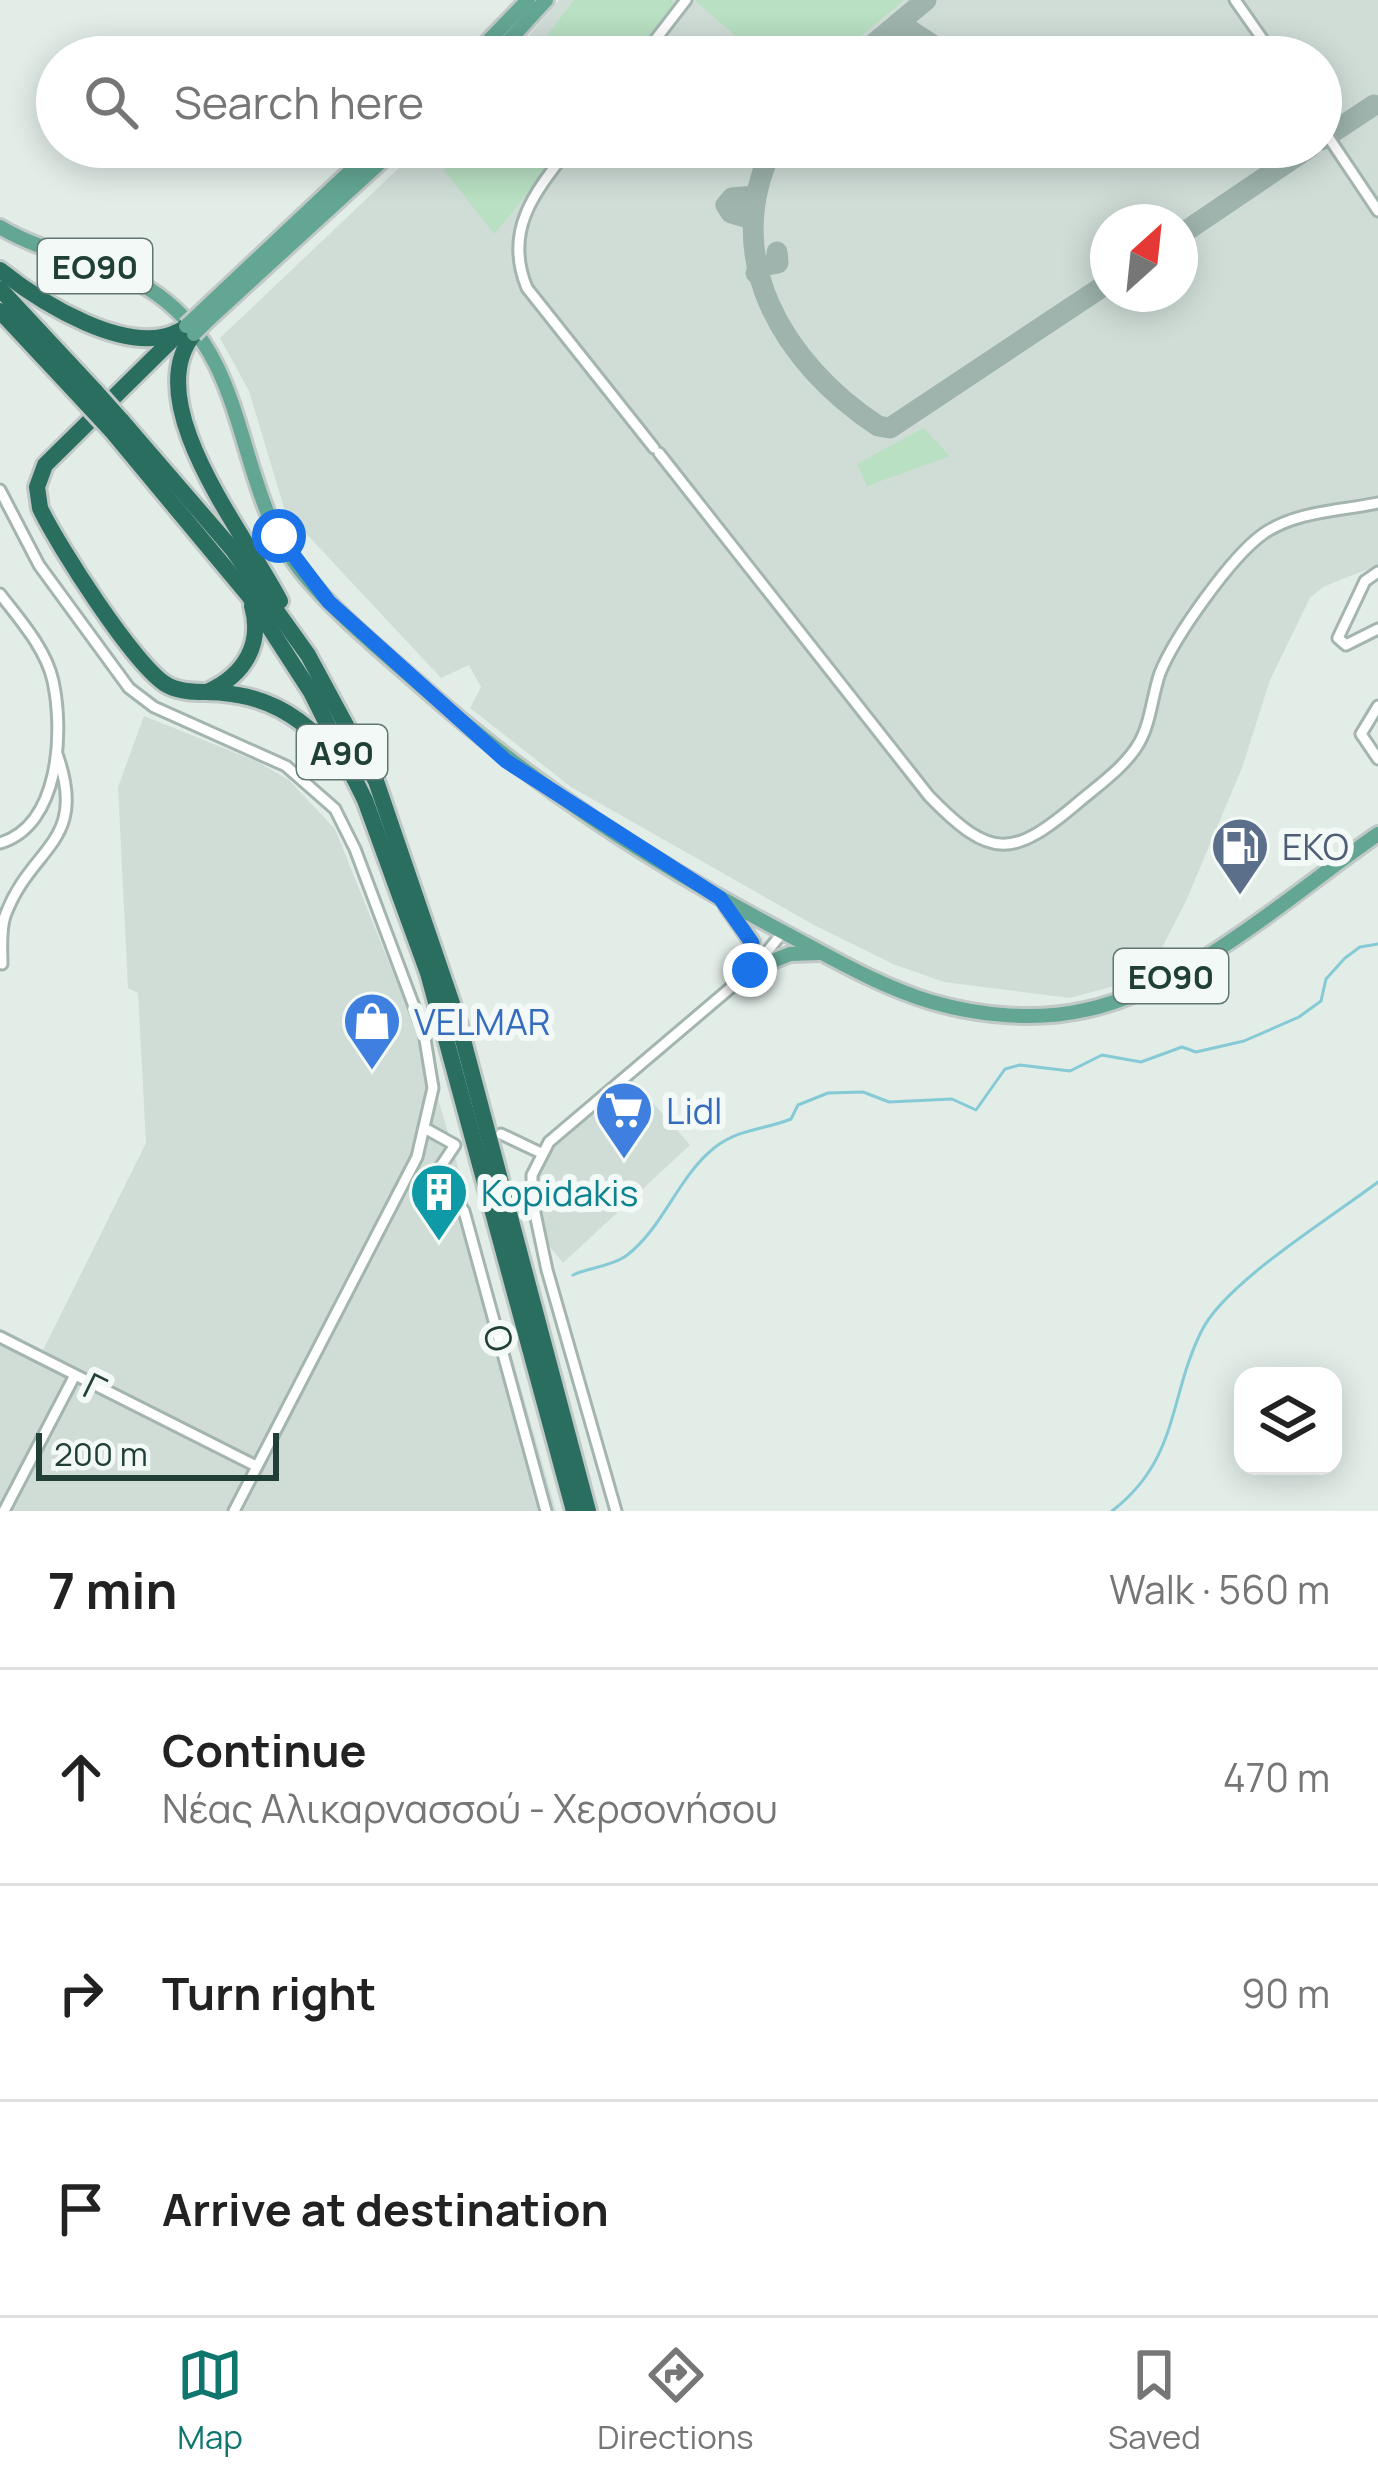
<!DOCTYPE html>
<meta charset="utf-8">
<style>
body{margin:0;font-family:Manrope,sans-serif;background:#f2f2f2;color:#222}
.controls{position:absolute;right:36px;bottom:36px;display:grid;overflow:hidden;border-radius:24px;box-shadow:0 6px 30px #0003}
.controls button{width:108px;height:108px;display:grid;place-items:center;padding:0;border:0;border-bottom:3px solid #e0e0e0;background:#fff;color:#222;font:60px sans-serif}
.compass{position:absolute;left:1090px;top:204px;width:108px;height:108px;border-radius:50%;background:#fff;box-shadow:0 6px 30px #0003;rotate:27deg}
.scale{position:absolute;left:36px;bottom:30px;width:243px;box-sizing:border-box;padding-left:12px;border:6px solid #203f37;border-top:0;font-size:33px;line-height:42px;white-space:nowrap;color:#203f37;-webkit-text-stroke:9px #f2f9f6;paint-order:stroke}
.stop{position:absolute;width:36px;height:36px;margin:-27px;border:9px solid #1a73e8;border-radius:50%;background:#fff}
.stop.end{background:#1a73e8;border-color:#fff;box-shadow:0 3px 12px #0008}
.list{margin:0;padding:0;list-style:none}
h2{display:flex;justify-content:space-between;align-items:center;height:156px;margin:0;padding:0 48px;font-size:51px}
h2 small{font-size:39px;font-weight:400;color:#767676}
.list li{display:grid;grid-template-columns:78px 1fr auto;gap:36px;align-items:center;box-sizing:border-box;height:216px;padding:0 48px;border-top:3px solid #e0e0e0}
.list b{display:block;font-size:45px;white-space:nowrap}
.list p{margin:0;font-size:39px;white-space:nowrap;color:#767676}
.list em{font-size:39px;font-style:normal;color:#767676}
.icon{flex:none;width:66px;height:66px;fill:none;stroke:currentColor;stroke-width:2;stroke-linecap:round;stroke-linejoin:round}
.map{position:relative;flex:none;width:1378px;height:1511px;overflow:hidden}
.search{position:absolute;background:#fff;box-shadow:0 6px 30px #0003;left:36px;right:36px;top:36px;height:132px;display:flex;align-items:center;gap:30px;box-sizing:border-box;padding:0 42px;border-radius:66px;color:#767676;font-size:45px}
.sheet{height:804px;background:#fff}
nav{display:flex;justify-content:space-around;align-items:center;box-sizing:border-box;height:168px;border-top:3px solid #e0e0e0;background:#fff;font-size:33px;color:#767676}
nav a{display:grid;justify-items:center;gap:6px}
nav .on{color:#0f766e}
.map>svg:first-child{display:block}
.built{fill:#d0ddd7;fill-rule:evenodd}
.green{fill:#b9e0c3}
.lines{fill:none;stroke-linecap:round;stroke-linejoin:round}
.stream{stroke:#86cad6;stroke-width:3}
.taxiway{stroke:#9eb4ad;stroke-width:21}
.street-casing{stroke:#a4b5af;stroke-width:15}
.primary-casing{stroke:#c1c9c7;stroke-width:20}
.highway-casing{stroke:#c1c9c7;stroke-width:22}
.street{stroke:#fff;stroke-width:9}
.primary{stroke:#63a694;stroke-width:14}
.highway{stroke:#2a6e60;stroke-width:16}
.primary-bridge-casing{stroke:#c1c9c7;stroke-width:20;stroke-linecap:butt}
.highway-bridge-casing{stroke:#c1c9c7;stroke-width:22;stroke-linecap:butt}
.primary-bridge{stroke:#63a694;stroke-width:14}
.highway-bridge{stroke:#2a6e60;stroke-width:16}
.route{stroke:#1a73e8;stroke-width:15}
.labels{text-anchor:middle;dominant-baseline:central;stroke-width:12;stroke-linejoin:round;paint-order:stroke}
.shield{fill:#f2f9f6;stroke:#5f7770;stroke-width:3}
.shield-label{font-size:33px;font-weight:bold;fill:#203f37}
.service-label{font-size:36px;fill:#4e5e75;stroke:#f2f9f6;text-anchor:start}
.shop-label{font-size:36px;fill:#366cbe;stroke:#f2f9f6;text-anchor:start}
.culture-label{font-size:36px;fill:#0d838f;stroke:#f2f9f6;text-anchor:start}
.street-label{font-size:36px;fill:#203f37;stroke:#f2f9f6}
</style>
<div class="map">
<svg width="1378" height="1511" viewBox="0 0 1378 1511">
<rect width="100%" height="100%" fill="#e2ede8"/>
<g class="built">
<path d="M559,0H1378V565L1323,587L1310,598L1270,680L1242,768L1186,901L1147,977L1070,998L944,982L893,964L814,925L571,787L470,708L481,687L469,665L441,678L285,511L249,391L220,338L421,147H1321V57H511ZM1108,222H1180V294H1108Z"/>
<path d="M144,716L256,761L289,780L335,829L413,1022L443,1115L556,1511H0V1328L43,1350L146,1143L138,993L128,988L118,787Z"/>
<path d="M632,1079L690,1145L563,1263L544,1239L535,1187L556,1139Z"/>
</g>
<g class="green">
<path d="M574,0H672L676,8L637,57H531Z"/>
<path d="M694,0H904L836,57H760Z"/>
<path d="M458,147H566L494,234L444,170Z"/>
<path d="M923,428L950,456L867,486L857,464Z"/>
</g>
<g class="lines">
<g class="stream">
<path d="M573,1275C590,1267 610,1267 626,1256C664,1227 677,1178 714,1148C740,1128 764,1130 791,1119L798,1105L828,1093L863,1092L889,1102L952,1099L976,1110L1005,1069L1020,1065L1070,1071L1102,1055L1141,1062L1182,1047L1196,1052L1244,1041L1299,1017L1321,1001L1326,979L1345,958L1360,947L1378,944"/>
<path d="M1112,1511C1179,1459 1168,1400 1201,1332C1224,1283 1332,1217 1378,1182"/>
</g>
<g class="taxiway">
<path d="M899,23L951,57"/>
<path d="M858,57L926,0"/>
<path d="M1321,140L1374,105"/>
<path d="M773,147C719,258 783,363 878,426L890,428L1108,283"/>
<path d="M752,219L731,213L726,205L732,198L755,196"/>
<path d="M1180,235L1310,147"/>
<path d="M756,273L762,266L778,263L777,252"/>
</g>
<defs>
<g id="street">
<path d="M1235,0L1275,57"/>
<path d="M642,57L686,0"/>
<path d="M1321,126L1378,211"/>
<path d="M570,147C535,192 503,230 527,288L654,448"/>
<path d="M659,453L929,796C992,861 1013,858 1080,801C1099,785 1126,766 1139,743C1151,722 1152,696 1160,673C1175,636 1231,557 1263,534C1296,511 1340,511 1378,503"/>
<path d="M0,490L39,565L129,688L154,707L286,766L335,809L355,849L424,1033L433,1088L417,1157L234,1511"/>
<path d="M1378,572L1365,581L1338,638L1346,645L1378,629"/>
<path d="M0,594C20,620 46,649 53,681C64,732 60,825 0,843"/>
<path d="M1378,706L1361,734L1378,759"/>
<path d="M2,964C2,949 0,931 5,916C31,845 89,844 57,754"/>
<path d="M757,964L783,932"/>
<path d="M428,1130L455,1145L437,1172"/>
<path d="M501,1134L541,1153"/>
<path d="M437,1172L464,1211L546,1511"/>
<path d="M0,1337L256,1466"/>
<path d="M4,1511L74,1377"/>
<path d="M616,1511L547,1270L532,1199V1175L549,1142L741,979"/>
</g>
<g id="primary">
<path d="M473,57L528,0"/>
<path d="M494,57L546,0"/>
<path d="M0,227C49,257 111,261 158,295C253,363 233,487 301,571C335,613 378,648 419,684C533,785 650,862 785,933C832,958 881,987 932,1002C980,1016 1036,1021 1085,1010C1189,988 1291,894 1378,834"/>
<path d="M201,312L376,147"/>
<path d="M209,319L397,147"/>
<path d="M727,906L752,942L740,980"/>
<path d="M750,970L790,954L820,953"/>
</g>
<g id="highway">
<path d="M0,270C40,302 128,358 179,331"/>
<path d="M0,289L96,392"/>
<path d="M0,311L85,402"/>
<path d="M186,326L45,465L37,487L40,508C55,541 138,672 169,686C185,694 205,691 223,693C272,697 309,721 338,761"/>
<path d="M194,334C137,403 248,537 280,601"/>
<path d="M121,420L233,550L308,655L376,781L458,1021L588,1511"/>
<path d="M111,430L249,596L311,692L365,800L428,973L574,1511"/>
<path d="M209,691C244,675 263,644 252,606"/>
</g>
</defs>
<use href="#street" class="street-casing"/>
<use href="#primary" class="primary-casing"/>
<use href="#highway" class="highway-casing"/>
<use href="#street" class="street"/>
<use href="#primary" class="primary"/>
<use href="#highway" class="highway"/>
<defs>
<g id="primary-bridge">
<path d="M186,326L201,312"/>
<path d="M194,334L209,319"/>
</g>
<g id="highway-bridge">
<path d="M96,392L121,420"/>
<path d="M85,402L111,430"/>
</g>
</defs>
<use href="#primary-bridge" class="primary-bridge-casing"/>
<use href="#highway-bridge" class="highway-bridge-casing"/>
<use href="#primary-bridge" class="primary-bridge"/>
<use href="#highway-bridge" class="highway-bridge"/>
</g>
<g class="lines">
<path class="route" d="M279,536L329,602L506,761L720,898L752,943L740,980L750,970"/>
</g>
<defs>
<symbol id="fuel-pin" viewBox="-11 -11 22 30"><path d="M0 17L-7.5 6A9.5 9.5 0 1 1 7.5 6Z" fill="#5c6f8a" stroke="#f2f9f6"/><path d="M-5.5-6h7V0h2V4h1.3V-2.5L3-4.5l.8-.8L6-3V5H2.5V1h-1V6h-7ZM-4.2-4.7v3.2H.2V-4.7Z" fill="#fff"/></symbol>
<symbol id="shop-pin" viewBox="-11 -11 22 30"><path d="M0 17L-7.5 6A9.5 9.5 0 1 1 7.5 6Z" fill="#3f7fe0" stroke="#f2f9f6"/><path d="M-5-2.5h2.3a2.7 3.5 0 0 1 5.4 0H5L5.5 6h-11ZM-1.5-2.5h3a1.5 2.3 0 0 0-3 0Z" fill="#fff"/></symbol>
<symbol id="supermarket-pin" viewBox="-11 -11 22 30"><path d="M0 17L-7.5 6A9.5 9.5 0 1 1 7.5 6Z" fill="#3f7fe0" stroke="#f2f9f6"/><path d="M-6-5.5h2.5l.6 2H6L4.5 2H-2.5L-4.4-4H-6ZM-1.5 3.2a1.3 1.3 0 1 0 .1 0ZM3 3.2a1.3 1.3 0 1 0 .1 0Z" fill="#fff"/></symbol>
<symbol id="building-pin" viewBox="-11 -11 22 30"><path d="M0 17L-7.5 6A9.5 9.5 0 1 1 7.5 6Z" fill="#0f9aa8" stroke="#f2f9f6"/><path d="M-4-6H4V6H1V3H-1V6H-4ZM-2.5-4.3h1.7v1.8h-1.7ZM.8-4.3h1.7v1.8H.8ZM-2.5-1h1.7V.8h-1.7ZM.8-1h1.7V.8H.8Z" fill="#fff"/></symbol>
</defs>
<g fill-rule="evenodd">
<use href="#fuel-pin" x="1207" y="813" width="66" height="90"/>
<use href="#shop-pin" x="339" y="988" width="66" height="90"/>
<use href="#supermarket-pin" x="591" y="1077" width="66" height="90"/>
<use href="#building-pin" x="406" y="1159" width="66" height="90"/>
</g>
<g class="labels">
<g class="shield">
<rect x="38" y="239" width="114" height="54" rx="9"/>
<rect x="297" y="725" width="90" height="54" rx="9"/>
<rect x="1114" y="949" width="114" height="54" rx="9"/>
</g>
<g class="shield-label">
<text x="95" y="266">ΕΟ90</text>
<text x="342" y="752">Α90</text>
<text x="1171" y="976">ΕΟ90</text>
</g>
<g class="service-label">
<text x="1282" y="846">EKO</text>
</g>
<g class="shop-label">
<text x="414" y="1021">VELMAR</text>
<text x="666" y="1110">Lidl</text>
</g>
<g class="culture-label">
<text x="481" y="1192">Kopidakis</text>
</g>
<g class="street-label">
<text transform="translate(499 1338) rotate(75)">Ο</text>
<text transform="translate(95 1387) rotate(26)">Γ</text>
</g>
</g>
</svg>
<div class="controls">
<button><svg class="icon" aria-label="layers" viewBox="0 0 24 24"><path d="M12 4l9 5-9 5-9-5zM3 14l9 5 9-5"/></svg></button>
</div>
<svg class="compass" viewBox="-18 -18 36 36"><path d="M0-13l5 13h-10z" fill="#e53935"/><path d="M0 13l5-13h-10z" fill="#767676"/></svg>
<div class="scale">200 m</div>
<div class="stop" style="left:279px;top:536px"></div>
<div class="stop end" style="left:750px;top:970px"></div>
<div class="search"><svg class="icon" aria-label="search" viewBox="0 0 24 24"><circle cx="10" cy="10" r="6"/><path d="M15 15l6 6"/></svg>Search here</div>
</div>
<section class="sheet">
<h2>7 min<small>Walk · 560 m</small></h2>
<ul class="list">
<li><svg class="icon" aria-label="ahead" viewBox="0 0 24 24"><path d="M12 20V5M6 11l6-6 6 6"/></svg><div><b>Continue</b><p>Νέας Αλικαρνασσού - Χερσονήσου</p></div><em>470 m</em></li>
<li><svg class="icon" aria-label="right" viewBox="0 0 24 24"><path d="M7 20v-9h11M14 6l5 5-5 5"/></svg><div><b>Turn right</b></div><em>90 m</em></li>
<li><svg class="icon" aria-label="arrive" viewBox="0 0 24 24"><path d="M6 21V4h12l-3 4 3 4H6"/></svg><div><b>Arrive at destination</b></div></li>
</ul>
</section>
<nav>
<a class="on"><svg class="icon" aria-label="map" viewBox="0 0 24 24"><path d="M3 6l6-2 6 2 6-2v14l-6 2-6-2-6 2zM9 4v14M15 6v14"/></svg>Map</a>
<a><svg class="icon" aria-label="directions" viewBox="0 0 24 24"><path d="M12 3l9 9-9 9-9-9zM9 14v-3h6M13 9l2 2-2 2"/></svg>Directions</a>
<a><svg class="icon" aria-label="saved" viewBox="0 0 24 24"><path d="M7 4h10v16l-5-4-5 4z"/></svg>Saved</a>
</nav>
